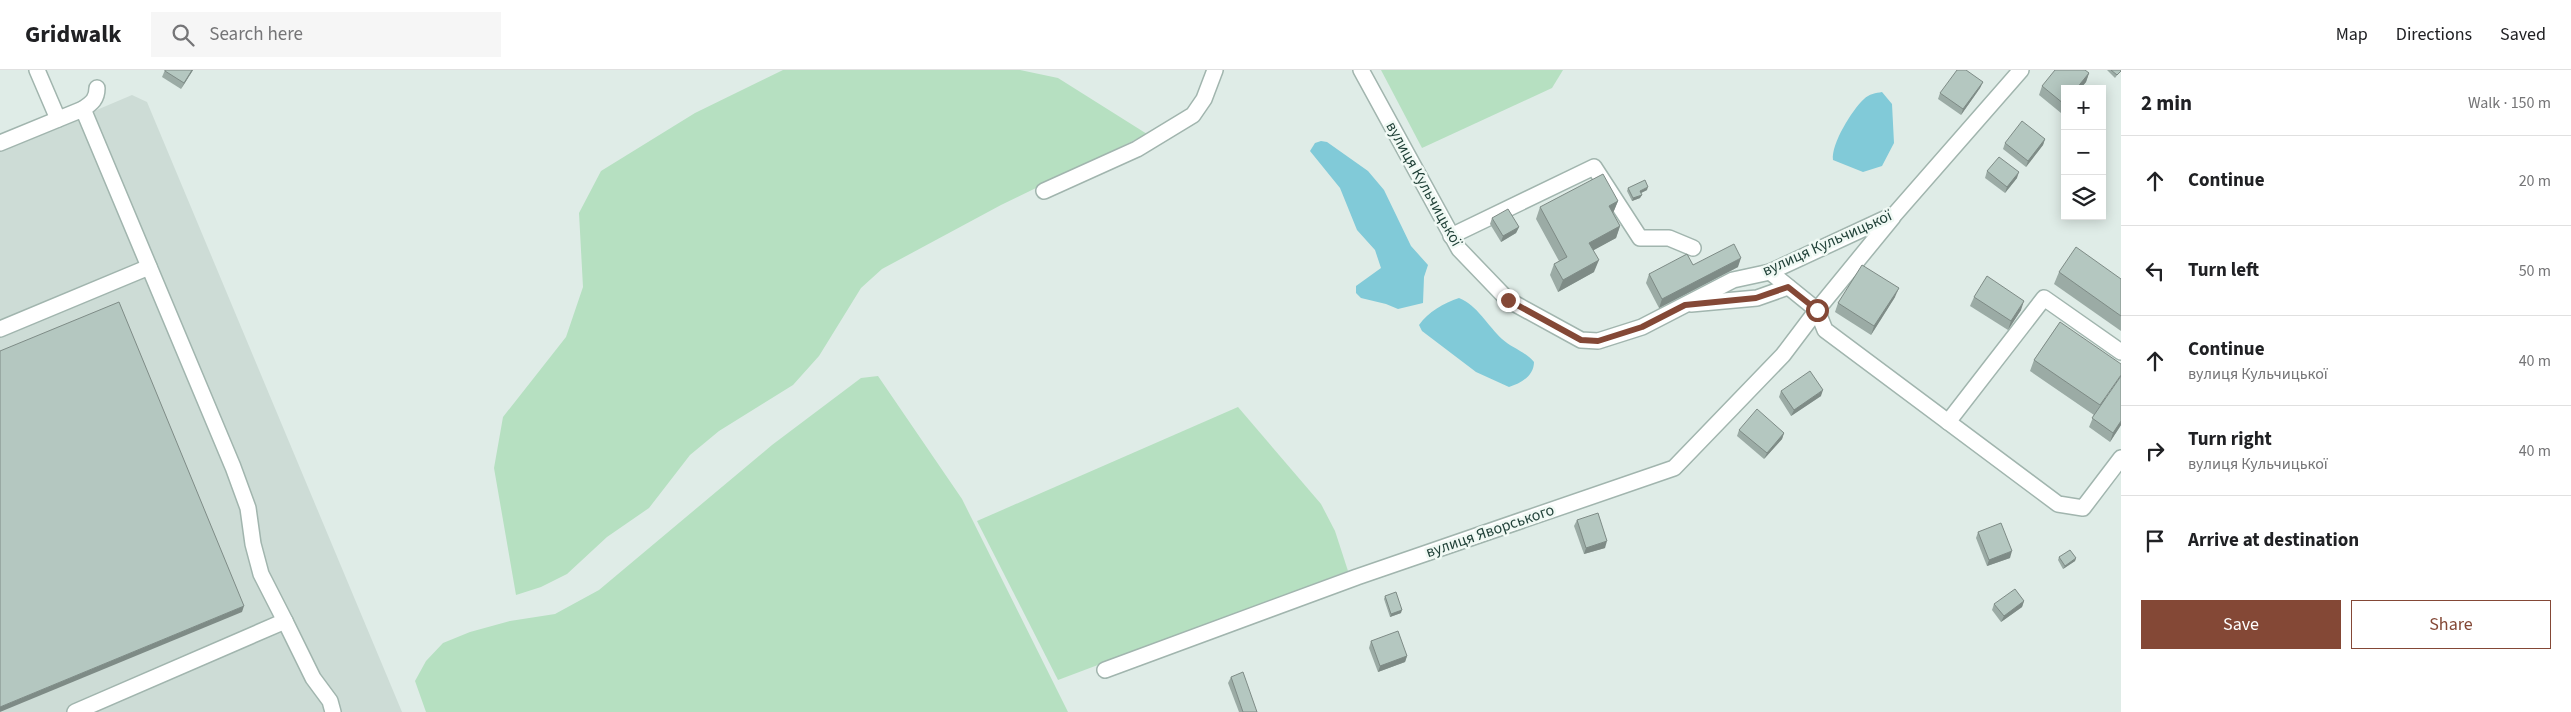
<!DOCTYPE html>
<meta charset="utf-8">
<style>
body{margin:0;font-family:"Source Sans 3",sans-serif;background:#f6f6f6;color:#202124}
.controls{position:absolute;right:15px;top:15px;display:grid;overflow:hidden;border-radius:0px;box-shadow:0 2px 12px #0003}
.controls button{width:45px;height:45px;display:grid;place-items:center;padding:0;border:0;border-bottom:1px solid #e0e0e0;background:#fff;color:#202124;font:25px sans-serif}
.stop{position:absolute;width:15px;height:15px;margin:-11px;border:4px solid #844836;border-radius:50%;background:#fff}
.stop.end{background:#844836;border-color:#fff;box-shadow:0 1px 5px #0008}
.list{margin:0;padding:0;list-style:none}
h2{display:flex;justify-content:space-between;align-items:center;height:65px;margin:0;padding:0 20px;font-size:21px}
h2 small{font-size:16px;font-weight:400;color:#757577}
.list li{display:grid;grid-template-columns:32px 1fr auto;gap:15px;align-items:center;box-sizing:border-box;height:90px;padding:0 20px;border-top:1px solid #e0e0e0}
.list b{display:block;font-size:19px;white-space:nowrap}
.list p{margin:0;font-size:16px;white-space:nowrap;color:#757577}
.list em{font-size:16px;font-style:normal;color:#757577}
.actions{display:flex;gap:10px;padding:15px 20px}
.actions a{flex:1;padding:11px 0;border:1px solid #844836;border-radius:0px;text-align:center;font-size:18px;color:#844836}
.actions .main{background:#844836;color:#fff}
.icon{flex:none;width:28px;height:28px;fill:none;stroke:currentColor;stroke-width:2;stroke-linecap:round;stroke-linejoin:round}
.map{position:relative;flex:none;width:2121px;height:642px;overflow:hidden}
header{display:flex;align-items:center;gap:30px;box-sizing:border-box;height:70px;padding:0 25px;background:#fff;border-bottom:1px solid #e0e0e0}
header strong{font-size:24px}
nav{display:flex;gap:28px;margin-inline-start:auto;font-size:18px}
.search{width:350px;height:45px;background:#f6f6f6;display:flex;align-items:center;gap:12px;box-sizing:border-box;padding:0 18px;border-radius:0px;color:#757577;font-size:19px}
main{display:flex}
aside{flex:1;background:#fff}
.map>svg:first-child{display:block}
.built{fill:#cddcd6}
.green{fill:#b6e0c1}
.water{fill:#81cad8}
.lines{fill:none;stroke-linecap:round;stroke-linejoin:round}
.minor-casing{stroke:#a1b5ae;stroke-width:18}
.minor{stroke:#fff;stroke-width:15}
.wall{fill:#9baba5}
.shaded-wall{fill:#7e8b86}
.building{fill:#b4c7c0;stroke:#7e8b86}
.route{stroke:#844836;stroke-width:6}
.labels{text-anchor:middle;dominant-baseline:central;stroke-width:5;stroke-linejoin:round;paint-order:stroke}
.street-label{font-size:16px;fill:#1e3f36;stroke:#f0f9f4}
</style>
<header>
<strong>Gridwalk</strong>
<div class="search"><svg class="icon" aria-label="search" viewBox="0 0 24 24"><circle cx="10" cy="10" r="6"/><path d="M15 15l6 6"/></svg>Search here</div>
<nav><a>Map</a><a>Directions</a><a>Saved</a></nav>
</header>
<main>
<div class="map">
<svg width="2121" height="642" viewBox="0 0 2121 642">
<rect width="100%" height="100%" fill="#dfece7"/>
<path class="built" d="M132,25L147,32L402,642H0V81Z"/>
<g class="green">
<path d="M783,0H1020L1058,8L1147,64L1001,135L882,199L861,218L819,286L793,315L719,361L690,385L649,438L607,467L567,504L541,517L516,525L494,398L503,347L566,267L583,217L579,143L601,101L695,43Z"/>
<path d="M1381,0H1563L1552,18L1422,78Z"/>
<path d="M878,306L962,429L1068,642H426L415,611L426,591L443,573L470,562L510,551L555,544L599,520L772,375L861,308Z"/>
<path d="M1238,337L1321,434L1335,461L1348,501L1058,610L977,451Z"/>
</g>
<g class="water">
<path d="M1882,22L1892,34L1894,73L1882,96L1863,102L1833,90C1831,74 1852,40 1864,29C1869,24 1876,23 1882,22Z"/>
<path d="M1321,71L1327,72L1368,101L1384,120L1411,176L1428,195L1424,207L1423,233L1398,239L1386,234L1361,228L1356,223V216L1381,198L1375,180L1357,160L1340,118L1310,81L1315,73Z"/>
<path d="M1459,228C1477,235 1488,256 1502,269C1512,278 1526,282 1534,292C1534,306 1521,313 1509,317L1476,302L1422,261L1419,255C1428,242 1444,233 1459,228Z"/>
</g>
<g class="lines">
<defs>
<g id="minor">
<path d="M37,0L58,49"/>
<path d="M1361,0L1459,179L1508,230L1581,270L1598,271L1642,257L1733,210L1770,202L1895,144L2021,0"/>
<path d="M83,39C92,33 97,29 97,18"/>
<path d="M0,73L83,39L233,397L248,438L253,474L261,504L285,551L75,642"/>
<path d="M1044,121L1137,79L1193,45L1204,29L1215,0"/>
<path d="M1893,147L1817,240L1825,260L2058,434L2083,438L2121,388"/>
<path d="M1451,166L1594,97L1640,168H1669L1693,178"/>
<path d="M1691,234L1757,228L1788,217"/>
<path d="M0,259L149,197"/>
<path d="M1948,352L2044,228L2121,282"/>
<path d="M285,551L313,608L330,631L333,642"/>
<path d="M1105,600L1357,507L1674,398L1783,285L1817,240L1770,202"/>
</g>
</defs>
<use href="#minor" class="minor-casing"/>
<use href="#minor" class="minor"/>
</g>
<g class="wall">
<path d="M165,0H193L181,19L162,7Z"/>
<path d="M2107,0H2121L2115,8Z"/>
<path d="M2089,3L2086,12L2080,19H2065V38L2061,43L2039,25L2042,16Z"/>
<path d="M1983,12L1980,18L1961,45L1938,29L1940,23Z"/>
<path d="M2045,69L2043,75L2026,97L2003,79L2005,73Z"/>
<path d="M1987,101L2017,108L2005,123L1985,108Z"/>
<path d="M1628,118L1647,120L1641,123L1640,128L1632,131L1627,121Z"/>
<path d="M1618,131L1613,143L1620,156L1616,168L1593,180L1594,202L1558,222L1550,205L1554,194L1559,191L1536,149L1540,137Z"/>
<path d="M1492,148L1519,157L1516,163L1501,172L1490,154Z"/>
<path d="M1693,195L1738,197L1659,238L1646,213L1649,204Z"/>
<path d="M2059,202L2121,209V261L2054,214Z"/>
<path d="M1895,227L1871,265L1835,242L1838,233Z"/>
<path d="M1974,227L2021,240L2008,260L1970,236Z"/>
<path d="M2060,252L2121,355L2110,372L2089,357L2094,345L2030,301L2034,290Z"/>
<path d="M1781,321L1821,326L1791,346L1779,327Z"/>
<path d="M1739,360L1784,363L1782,369L1764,389L1737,366Z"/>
<path d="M1577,450L1605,478L1584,484L1574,456Z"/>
<path d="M1978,462L2010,488L1987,496L1976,468Z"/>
<path d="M2059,487L2076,488L2075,491L2063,499L2058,490Z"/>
<path d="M1385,526L1401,543L1390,547L1384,529Z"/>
<path d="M2024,531L2022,537L2001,552L1992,540L1994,534Z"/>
<path d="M1371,571L1407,586L1405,592L1378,602L1369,578Z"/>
<path d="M1231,607L1257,642H1239L1228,613Z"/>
</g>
<g class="shaded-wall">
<path d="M192,0H193L181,19L184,13Z"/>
<path d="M2089,3L2086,12L2080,19H2076Z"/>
<path d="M1983,12L1980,18L1961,45L1963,39Z"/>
<path d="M2065,33V38L2061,43L2064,34Z"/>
<path d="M2045,69L2043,75L2026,97L2028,91Z"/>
<path d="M2019,102L2017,108L2005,123L2007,117Z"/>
<path d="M1648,117L1647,120L1639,124L1640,121Z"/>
<path d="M1642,125L1640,128L1632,131L1633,128Z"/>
<path d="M1618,131L1613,143L1605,148L1609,136Z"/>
<path d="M1620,156L1616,168L1585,185L1589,173Z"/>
<path d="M1519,157L1516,163L1501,172L1503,166Z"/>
<path d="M1741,188L1738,197L1659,238L1662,229Z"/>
<path d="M1599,190L1594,202L1558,222L1563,210Z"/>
<path d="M1899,218L1895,227L1871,265L1874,256Z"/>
<path d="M2024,231L2021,240L2008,260L2011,251Z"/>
<path d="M1823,320L1821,326L1791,346L1794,340Z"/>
<path d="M2121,351V355L2110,372L2113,363Z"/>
<path d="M1784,363L1782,369L1764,389L1767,383Z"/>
<path d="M1607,471L1605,478L1584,484L1586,478Z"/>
<path d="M2012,481L2010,488L1987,496L1989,490Z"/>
<path d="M2076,488L2075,491L2063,499L2065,496Z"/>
<path d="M2024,531L2022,537L2001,552L2004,546Z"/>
<path d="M244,536L242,542L0,642V637Z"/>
<path d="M1402,540L1401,543L1390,547L1391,544Z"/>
<path d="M1407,586L1405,592L1378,602L1380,596Z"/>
</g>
<g class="building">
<path d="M165,0H192L184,13L165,1Z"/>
<path d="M1957,0H1966L1983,12L1963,39L1940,23Z"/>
<path d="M2055,0H2085L2089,3L2076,19H2065L2064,34L2042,16Z"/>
<path d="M2111,0H2121V1L2117,5Z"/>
<path d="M2022,51L2045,69L2028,91L2005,73Z"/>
<path d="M1999,87L2019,102L2007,117L1987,101Z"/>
<path d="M1603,104L1618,131L1609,136L1620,156L1589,173L1599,190L1563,210L1554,194L1567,187L1540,137Z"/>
<path d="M1645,110L1648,117L1640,121L1642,125L1633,128L1628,118Z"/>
<path d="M1508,139L1519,157L1503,166L1492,148Z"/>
<path d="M1734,174L1741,188L1662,229L1649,204L1687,184L1693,195Z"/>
<path d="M2076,177L2121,209V246L2059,202Z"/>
<path d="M1862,195L1899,218L1874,256L1838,233Z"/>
<path d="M1987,206L2024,231L2011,251L1974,227Z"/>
<path d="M119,232L244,536L0,637V281Z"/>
<path d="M2060,252L2121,294V305L2100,335L2034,290Z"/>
<path d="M1810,301L1823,320L1794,340L1781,321Z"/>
<path d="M2121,306V351L2113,363L2092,348Z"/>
<path d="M1757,339L1784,363L1767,383L1739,360Z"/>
<path d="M1598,443L1607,471L1586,478L1577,450Z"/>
<path d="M2001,453L2012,481L1989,490L1978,462Z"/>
<path d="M2070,480L2076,488L2065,496L2059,487Z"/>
<path d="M2015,519L2024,531L2004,546L1994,534Z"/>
<path d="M1396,522L1402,540L1391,544L1385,526Z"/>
<path d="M1398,561L1407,586L1380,596L1371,571Z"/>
<path d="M1243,602L1257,642H1243L1231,607Z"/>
</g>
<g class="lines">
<path class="route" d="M1508,230L1581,270L1598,271L1642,257L1685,235L1756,228L1788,217L1817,240"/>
</g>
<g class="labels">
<g class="street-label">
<text transform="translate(1424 114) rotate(61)">вулиця Кульчицької</text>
<text transform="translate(1827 173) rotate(-24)">вулиця Кульчицької</text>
<text transform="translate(1490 461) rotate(-19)">вулиця Яворського</text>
</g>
</g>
</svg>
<div class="controls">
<button>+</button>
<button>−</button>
<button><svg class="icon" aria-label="layers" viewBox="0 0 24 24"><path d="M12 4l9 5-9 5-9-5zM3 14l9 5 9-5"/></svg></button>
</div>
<div class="stop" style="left:1817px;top:240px"></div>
<div class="stop end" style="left:1508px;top:230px"></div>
</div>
<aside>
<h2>2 min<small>Walk · 150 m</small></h2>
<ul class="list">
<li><svg class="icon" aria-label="ahead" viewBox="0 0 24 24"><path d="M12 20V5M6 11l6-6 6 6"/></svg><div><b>Continue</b></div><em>20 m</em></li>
<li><svg class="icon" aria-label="left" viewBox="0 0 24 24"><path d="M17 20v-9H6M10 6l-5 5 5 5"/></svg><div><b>Turn left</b></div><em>50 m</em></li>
<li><svg class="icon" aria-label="ahead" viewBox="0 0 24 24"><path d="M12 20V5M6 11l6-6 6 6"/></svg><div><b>Continue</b><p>вулиця Кульчицької</p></div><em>40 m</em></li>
<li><svg class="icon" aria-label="right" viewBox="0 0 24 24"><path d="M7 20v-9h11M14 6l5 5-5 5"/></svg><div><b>Turn right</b><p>вулиця Кульчицької</p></div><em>40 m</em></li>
<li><svg class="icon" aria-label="arrive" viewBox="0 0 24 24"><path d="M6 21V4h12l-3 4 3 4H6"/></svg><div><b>Arrive at destination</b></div></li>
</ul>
<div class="actions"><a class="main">Save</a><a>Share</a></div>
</aside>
</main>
